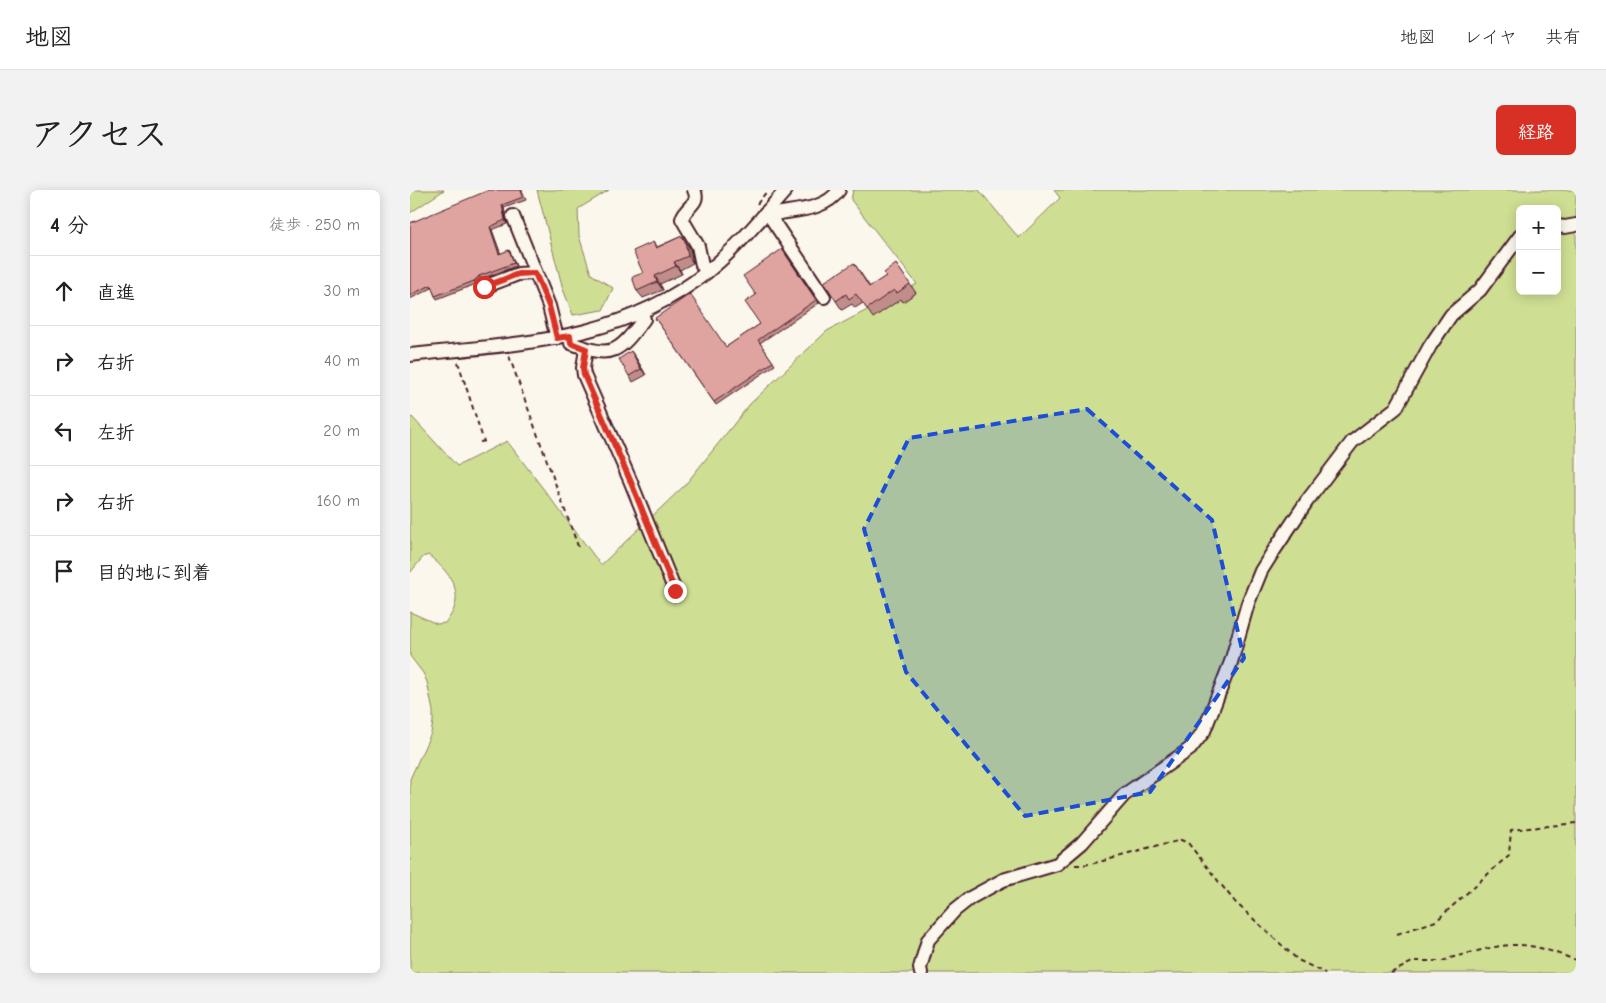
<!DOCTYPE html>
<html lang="ja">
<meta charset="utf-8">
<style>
body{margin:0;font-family:"Comic Neue","Klee One",sans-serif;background:#f2f2f2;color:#222}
.controls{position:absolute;right:15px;top:15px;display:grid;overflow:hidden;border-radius:8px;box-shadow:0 2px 12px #0003}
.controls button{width:45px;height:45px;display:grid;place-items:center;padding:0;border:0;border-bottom:1px solid #e0e0e0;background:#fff;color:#222;font:25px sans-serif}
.stop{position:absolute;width:15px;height:15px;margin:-11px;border:4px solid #d93025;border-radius:50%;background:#fff}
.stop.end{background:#d93025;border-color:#fff;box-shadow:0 1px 5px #0008}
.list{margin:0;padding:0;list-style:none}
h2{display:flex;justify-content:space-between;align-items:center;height:65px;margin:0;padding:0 20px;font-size:21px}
h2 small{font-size:16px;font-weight:400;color:#767676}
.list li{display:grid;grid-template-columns:32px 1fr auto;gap:15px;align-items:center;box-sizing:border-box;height:70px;padding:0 20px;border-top:1px solid #e0e0e0}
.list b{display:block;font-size:19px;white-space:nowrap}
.list em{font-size:16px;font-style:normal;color:#767676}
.icon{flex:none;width:28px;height:28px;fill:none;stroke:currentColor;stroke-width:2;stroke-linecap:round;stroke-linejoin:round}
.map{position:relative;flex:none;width:1166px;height:783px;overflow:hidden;border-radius:8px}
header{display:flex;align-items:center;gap:30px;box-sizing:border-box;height:70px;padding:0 25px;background:#fff;border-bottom:1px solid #e0e0e0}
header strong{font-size:24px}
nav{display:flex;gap:28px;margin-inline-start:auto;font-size:18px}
.intro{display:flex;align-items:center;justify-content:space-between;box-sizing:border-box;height:120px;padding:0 30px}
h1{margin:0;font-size:35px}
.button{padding:12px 22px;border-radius:8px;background:#d93025;color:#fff;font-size:18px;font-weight:700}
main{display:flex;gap:30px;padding:0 30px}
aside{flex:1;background:#fff;border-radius:8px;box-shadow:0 2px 12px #0003}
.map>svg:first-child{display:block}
.green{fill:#cedf93;stroke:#8c7f5f;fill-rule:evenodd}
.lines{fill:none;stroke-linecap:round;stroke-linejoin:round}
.minor-casing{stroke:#4a1f2b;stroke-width:16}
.path{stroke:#4a1f2b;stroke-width:2;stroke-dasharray:5 4;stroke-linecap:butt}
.minor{stroke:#fbf7ec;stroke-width:12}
.wall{fill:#c08d8a;stroke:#4a1f2b}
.shaded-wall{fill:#9c7370;stroke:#4a1f2b}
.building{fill:#dfa4a0;stroke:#4a1f2b}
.route{stroke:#d93025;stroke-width:6}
.marked{fill:#1d4ed8;fill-opacity:0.2;stroke:#1d4ed8;stroke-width:4;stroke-dasharray:10 6;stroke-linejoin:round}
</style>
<header>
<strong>地図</strong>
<nav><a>地図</a><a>レイヤ</a><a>共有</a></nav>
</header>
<div class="intro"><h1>アクセス</h1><a class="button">経路</a></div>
<main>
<aside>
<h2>4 分<small>徒歩 · 250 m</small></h2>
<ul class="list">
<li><svg class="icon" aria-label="ahead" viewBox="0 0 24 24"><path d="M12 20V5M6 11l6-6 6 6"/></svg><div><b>直進</b></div><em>30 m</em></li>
<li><svg class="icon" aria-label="right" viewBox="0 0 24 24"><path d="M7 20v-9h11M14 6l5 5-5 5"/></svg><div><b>右折</b></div><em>40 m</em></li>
<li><svg class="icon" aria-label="left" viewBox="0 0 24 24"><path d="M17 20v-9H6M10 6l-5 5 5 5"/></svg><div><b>左折</b></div><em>20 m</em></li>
<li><svg class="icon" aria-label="right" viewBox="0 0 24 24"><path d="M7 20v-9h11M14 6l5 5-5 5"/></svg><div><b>右折</b></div><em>160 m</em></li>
<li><svg class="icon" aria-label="arrive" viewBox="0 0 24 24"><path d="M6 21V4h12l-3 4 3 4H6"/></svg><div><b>目的地に到着</b></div></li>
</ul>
</aside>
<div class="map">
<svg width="1166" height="783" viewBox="0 0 1166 783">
<rect width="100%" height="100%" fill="#fbf7ec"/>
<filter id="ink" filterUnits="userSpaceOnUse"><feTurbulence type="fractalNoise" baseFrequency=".02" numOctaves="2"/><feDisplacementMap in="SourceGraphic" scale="10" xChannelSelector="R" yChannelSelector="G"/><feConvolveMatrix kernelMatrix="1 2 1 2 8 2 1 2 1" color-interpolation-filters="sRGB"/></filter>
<g filter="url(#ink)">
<g class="green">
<path d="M0,0H34L0,23Z"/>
<path d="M127,0H199L168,19L169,46L181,84L203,98L193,120L163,125L153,99Z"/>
<path d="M443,0H569L609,48L650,8L644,0H1166V783H0V589L21,543L23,532V521L17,492L13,483L0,466V422L27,434L35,433C58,407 42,383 18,365L13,367L0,383V228L2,227L47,276L97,251L191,375L275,295L340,214L417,141L507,94L441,10ZM1110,19H1147V101H1110Z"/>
</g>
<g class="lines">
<defs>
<g id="minor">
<path d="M284,0C291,14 275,16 272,29L288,56L292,75L297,82"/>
<path d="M355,23L361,28L414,107"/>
<path d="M103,26L139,116L147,148"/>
<path d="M361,28L365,24C385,20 416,20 429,0"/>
<path d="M1147,36L1155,37L1166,35"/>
<path d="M74,97L108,84L125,83"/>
<path d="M160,145L161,153C203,169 208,163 234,129L231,122"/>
<path d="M176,159L173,178L174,185L220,290L265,401"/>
<path d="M0,165C108,153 208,153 297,82C327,58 351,28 376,0"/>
<path d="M511,783L510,778L518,750L545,720L560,708L593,690L647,674L672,653L714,605L780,559L794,541L821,472L838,413L851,381L863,362L897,311L942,252L986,218L1020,156L1041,125L1070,100L1110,46"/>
</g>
</defs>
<use href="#minor" class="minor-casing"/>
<g class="path">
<path d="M347,14L358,0"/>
<path d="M99,166L169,359"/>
<path d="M48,172L74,252"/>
<path d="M70,252L78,251"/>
<path d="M665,675H673L689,672L771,650L778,653L825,712L888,770L915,783"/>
<path d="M987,744L1026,731L1099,665L1101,640L1166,633"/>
<path d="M981,783L1004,771H1033L1040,768C1062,763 1086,754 1109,755C1128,755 1148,764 1166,770"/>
</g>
<use href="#minor" class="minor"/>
</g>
<g class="wall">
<path d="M112,0L116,10L94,18L97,34L82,40L90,64L99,60L101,64L106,76L71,89L66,94L27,109L25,106L22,98L0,109V33Z"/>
<path d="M272,46L280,59L283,73L270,80L272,84L250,94L253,100L233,108L227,101L243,52L247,57Z"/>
<path d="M372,59L409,113L350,153L365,175L306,215L245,128L316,157L350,134L346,105Z"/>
<path d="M444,73L460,97L476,86L486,74L506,103L493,112L491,109L463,128L453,113L445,118L442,114L432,120L426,111Z"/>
<path d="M226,168L236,185L223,192L219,186Z"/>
</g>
<g class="shaded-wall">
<path d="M92,15L94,18L97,34L95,30Z"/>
<path d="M80,37L82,40L92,67L89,64Z"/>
<path d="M272,46L280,59L283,73L278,66Z"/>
<path d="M99,60L101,64L106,76L104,73Z"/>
<path d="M264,72L270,80L272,84L266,76Z"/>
<path d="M69,86L71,89L66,94L64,91Z"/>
<path d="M245,86L250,94L253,100L247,92Z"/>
<path d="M221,161L226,168L236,185L231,179Z"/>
</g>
<g class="building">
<path d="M79,0H111L113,7L92,15L95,30L80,37L89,64L99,60L104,73L69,86L64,91L25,106L21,95L0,105V33Z"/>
<path d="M272,46L275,51L278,66L264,72L266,76L245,86L247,92L227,101L222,87L233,83L223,61L243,52L246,58Z"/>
<path d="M372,59L406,110L348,150L363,172L304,212L245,128L280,104L316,157L350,134L335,112L346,105L333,86Z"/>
<path d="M444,73L459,97L476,86L474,83L486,74L500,94L487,103L484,100L457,119L446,104L439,109L436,104L426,111L414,92Z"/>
<path d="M221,161L231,179L219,186L209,169Z"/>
</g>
</g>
<g class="lines" filter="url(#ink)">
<path class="route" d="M74,97L108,84L125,83L139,116L147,148L160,146L161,153L176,159L173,178L174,185L220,290L265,401"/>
</g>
<path class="marked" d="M677,219L802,330L834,468L740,602L615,626L496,482L454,339L499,248Z"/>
</svg>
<div class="controls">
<button>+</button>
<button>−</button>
</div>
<div class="stop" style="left:74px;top:97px"></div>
<div class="stop end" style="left:265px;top:401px"></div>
</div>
</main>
